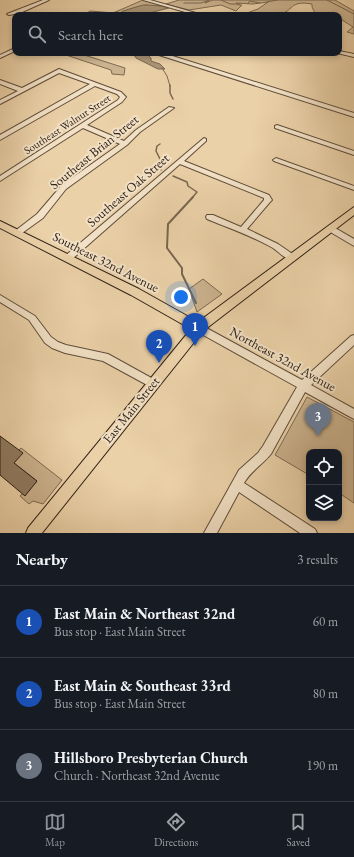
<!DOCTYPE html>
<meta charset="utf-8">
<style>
body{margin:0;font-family:"EB Garamond",serif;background:#20242c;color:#f1f3f6}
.controls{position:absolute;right:12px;bottom:12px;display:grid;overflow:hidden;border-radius:8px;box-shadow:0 2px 6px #0003}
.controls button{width:36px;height:36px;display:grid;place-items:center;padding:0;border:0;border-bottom:1px solid #363941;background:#171b24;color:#f1f3f6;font:20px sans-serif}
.you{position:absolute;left:181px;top:297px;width:14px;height:14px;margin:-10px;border:3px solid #fff;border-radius:50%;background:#1a73e8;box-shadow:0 0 0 6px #1a73e833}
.badge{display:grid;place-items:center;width:26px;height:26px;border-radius:50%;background:#8c9099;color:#fff;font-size:13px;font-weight:700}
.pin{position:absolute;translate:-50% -33px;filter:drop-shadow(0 1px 2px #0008)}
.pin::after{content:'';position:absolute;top:21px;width:14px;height:12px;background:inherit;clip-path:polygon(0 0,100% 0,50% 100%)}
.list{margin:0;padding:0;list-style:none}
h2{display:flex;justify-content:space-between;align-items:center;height:52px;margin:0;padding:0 16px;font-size:17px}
h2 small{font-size:13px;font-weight:400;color:#9ea1a6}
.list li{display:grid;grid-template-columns:26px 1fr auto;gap:12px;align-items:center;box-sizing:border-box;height:72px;padding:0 16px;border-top:1px solid #363941}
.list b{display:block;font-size:15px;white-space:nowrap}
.list p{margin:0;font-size:13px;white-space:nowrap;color:#9ea1a6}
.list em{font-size:13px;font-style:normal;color:#9ea1a6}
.icon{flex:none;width:22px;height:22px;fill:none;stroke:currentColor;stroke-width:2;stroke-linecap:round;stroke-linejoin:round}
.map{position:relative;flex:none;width:354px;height:533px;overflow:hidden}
.search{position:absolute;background:#171b24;box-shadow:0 2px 6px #0003;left:12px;right:12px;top:12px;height:44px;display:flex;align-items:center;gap:10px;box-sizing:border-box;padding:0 14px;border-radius:8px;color:#9ea1a6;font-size:15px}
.sheet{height:268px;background:#171b24}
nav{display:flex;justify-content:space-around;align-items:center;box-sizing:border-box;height:56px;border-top:1px solid #363941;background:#171b24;font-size:11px;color:#9ea1a6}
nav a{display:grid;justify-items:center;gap:2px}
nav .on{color:#8c9099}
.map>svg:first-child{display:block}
.green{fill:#cbb38f;stroke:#7d6a52}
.water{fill:#ab9576;stroke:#796750}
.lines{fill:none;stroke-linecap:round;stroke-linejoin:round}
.stream-far2{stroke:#796750;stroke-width:1}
.stream-far1{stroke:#796750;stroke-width:1.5}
.stream{stroke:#796750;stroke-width:2}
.building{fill:#917d62;stroke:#2f2116}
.minor-casing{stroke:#5e4d3a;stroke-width:2}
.major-casing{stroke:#2f2116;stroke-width:2}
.minor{fill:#f2e1c6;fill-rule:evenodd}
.major{fill:#ebd1a8;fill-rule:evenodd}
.labels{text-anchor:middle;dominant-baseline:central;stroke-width:4;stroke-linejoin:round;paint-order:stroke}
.far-street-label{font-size:11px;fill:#2f2116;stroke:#f2e1c6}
.street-label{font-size:13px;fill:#2f2116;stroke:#f2e1c6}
</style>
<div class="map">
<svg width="354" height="533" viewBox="0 0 354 533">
<rect width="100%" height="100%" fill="#ebd1a8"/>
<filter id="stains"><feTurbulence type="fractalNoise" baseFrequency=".005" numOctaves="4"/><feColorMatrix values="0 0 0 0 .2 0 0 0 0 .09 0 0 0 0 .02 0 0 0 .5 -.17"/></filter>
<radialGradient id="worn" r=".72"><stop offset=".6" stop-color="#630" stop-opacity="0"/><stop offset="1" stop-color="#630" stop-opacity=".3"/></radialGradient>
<g class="green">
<path d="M143,0L161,5C156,8 151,5 146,5C137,6 128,10 120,13L118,15H100L87,13L90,11L113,13Z"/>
<path d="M179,0H209L205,3L213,0H335L354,11V34L347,32L353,27L339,18V15L331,13L316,15L312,7V4C288,0 295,11 278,15C269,17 256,15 247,13L258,9L268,2L253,4L236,3L239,5H242L236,11L221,5L189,10L166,4Z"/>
<path d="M60,53H78L125,68L124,75L112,74L111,70Z"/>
<path d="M203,279L222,294L197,312L189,289Z"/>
<path d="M307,397L354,422V503L339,493V452H309V475L275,455Z"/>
<path d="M21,448L62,480L43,504L33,501L29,504L20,496L22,494L25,495L37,481L14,463L19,450Z"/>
</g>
<g class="water">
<path d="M143,5C151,5 163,6 169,8L141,15H118L123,11Z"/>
<path d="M138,53L147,54L151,58V61L160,64L165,69H158L136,58L134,55Z"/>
</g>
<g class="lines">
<g class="stream-far2">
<path d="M221,0L230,4H240"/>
<path d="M327,0L354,14"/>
<path d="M267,2L277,0"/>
<path d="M184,3H201L210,0"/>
<path d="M248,3L250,1L260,3"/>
<path d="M162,68L167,76L170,86"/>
</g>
<g class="stream-far1">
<path d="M170,85V93L173,99"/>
<path d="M160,144L157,146L156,151L160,159"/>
<path d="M161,165V170"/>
<path d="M173,176L187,182L188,186L197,192L192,198"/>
</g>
<path class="stream" d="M193,197L168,224L167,248L182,268V274L196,303"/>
</g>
<path class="building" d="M0,436L23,453L14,463L37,481L25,496L0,475Z"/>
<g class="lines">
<defs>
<g id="minor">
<path d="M43,0H49L20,13L9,15L7,14Z"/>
<path d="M143,0H150L203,15H196Z"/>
<path d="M15,48V51L0,58V55Z"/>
<path d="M339,51L354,54V57L337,53H339Z"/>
<path d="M159,53H163L354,113V117L159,55Z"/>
<path d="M59,69L121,92L126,97L122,102L87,125L124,141L136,130L169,107L174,108L140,132L127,145L66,189L43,218L18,236L14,233L15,231L37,214L62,185L120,144L83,128L0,181V176L118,100L120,97L117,94L95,86L0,140V135L90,84L59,73L0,104V100L18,91L0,84V80L22,88Z"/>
<path d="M277,125L354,151V155L275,128V126Z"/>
<path d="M204,138L206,139V141L184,161L269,195L272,200L270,202L247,229L278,244L294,255L295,257L294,259C286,261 279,252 273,248C252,236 229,228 207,219L206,217L207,215H213L241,227L264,200V198L180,164L71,260H65L64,258L65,256Z"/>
<path d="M276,158L354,186V190L274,161L273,160Z"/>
<path d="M330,225L354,239V246L327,230L326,228Z"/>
<path d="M0,295L35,316L51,337L58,342L66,345L108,354L155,380L157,383L155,386L152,387L149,386L103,361L65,353L52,348L45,343L29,320L0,302Z"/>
<path d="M199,324L302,380L351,336L354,335V345L311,385L354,409V419L305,392L271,454C263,464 251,471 244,483L315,529L317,533H300L239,492L217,533H204L239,470L258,453L263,446L297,387L196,331L195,328L196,325Z"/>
</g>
<path id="major" d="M354,207V215L203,331L42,533H26L28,528L191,329L131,295L0,228V221L139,289L198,322Z"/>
</defs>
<use href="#minor" class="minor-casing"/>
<use href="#major" class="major-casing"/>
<use href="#minor" class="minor"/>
<use href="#major" class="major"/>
</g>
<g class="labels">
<g class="far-street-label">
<text transform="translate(67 124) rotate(-33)">Southeast Walnut Street</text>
</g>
<g class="street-label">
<text transform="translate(94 152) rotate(-39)">Southeast Brian Street</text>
<text transform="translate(128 190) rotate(-41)">Southeast Oak Street</text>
<text transform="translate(106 262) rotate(27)">Southeast 32nd Avenue</text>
<text transform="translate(283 359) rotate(29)">Northeast 32nd Avenue</text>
<text transform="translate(131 410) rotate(-51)">East Main Street</text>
</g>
</g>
<rect width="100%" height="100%" filter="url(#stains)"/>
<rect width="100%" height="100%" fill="url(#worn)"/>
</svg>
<div class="controls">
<button><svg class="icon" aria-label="locate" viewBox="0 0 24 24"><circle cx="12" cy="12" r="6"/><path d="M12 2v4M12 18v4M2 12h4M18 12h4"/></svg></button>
<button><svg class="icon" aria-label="layers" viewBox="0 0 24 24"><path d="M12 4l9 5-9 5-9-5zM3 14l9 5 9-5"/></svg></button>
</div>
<div class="you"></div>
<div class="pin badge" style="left:195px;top:346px;background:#1a4fb4">1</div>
<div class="pin badge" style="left:159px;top:363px;background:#1a4fb4">2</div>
<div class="pin badge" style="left:318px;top:436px;background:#6b7280">3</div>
<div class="search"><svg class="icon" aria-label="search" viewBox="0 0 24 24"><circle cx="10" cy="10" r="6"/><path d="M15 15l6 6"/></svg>Search here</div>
</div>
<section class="sheet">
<h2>Nearby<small>3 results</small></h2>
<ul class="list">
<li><span class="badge" style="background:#1a4fb4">1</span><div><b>East Main &amp; Northeast 32nd</b><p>Bus stop · East Main Street</p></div><em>60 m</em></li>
<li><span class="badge" style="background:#1a4fb4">2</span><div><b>East Main &amp; Southeast 33rd</b><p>Bus stop · East Main Street</p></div><em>80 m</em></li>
<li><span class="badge" style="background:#6b7280">3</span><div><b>Hillsboro Presbyterian Church</b><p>Church · Northeast 32nd Avenue</p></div><em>190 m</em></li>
</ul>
</section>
<nav>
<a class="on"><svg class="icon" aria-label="map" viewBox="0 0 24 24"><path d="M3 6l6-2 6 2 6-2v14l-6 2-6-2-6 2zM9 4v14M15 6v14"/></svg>Map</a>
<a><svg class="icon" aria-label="directions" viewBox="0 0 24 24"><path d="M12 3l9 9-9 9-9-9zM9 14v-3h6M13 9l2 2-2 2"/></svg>Directions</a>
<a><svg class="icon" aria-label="saved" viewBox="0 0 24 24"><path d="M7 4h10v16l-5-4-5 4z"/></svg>Saved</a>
</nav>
